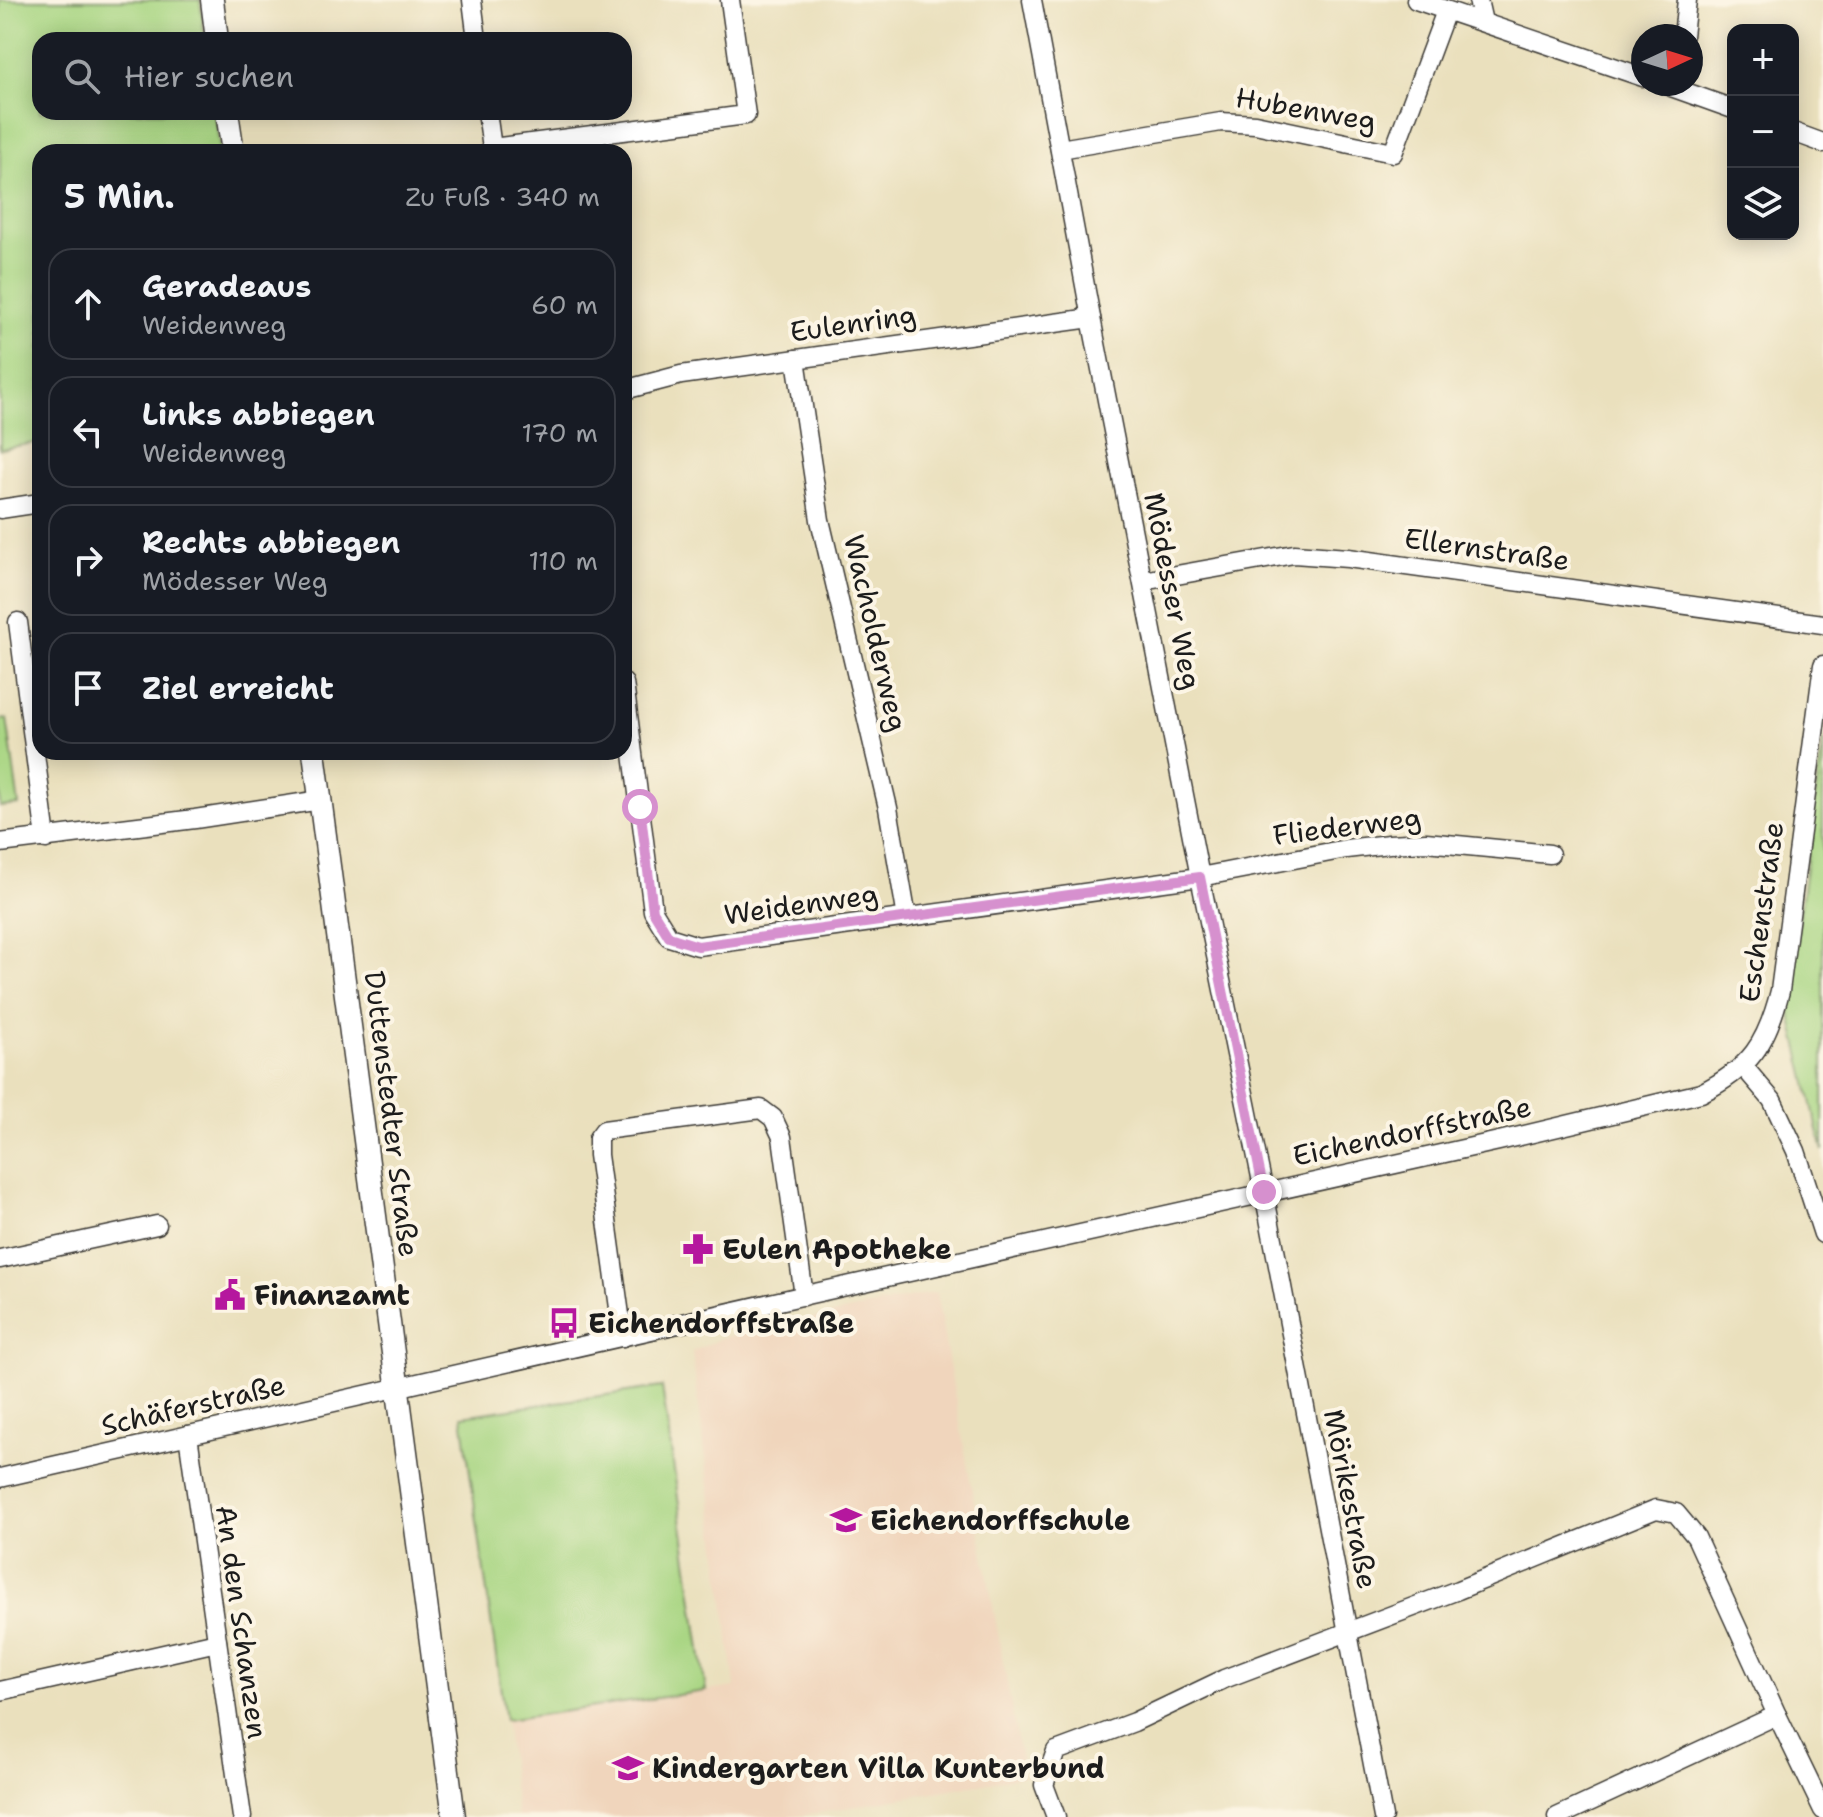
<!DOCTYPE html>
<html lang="de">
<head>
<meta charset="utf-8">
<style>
  :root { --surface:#171b24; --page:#20242c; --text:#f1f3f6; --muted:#9ea1a6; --line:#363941 }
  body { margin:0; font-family:"Shantell Sans",sans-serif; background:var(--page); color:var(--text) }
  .controls { position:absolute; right:24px; top:24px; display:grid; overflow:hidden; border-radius:16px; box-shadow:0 4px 20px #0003 }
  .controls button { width:72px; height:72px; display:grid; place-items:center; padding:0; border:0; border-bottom:2px solid var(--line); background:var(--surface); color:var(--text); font:40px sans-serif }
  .compass { position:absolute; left:1631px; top:24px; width:72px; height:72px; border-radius:50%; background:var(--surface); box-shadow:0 4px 20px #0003; rotate:86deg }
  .stop { position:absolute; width:24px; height:24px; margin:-18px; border:6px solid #d690ce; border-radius:50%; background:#fff }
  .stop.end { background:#d690ce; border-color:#fff; box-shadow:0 2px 8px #0008 }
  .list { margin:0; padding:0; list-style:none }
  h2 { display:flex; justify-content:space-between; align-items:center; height:104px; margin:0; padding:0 32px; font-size:34px }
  h2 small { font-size:26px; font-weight:400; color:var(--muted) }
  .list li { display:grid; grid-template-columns:52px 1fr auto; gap:24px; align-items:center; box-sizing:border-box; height:112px; margin:0 16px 16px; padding:0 16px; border:2px solid var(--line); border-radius:24px }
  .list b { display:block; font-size:30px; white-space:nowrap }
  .list p { margin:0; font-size:26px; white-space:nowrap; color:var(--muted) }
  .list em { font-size:26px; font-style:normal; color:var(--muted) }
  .icon { flex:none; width:44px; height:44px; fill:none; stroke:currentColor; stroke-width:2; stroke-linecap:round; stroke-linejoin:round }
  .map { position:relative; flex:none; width:1823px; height:1817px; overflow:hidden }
  .search { position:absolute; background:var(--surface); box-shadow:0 4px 20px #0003; left:32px; top:32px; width:600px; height:88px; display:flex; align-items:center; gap:20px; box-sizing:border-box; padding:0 28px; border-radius:24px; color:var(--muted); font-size:30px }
  .panel { position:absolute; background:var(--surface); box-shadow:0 4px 20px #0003; left:32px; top:144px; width:600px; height:616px; border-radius:24px }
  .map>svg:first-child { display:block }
  .built { fill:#f0d5bc }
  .green { fill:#a8d582; stroke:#62784f; stroke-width:2 }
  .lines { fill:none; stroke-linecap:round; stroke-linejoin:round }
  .minor-casing { stroke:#3b3934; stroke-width:21 }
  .tertiary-casing { stroke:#3b3934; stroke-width:25 }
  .minor { stroke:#fff; stroke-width:18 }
  .tertiary { stroke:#fff; stroke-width:22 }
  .route { stroke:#d690ce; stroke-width:10 }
  .labels { text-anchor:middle; stroke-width:8; stroke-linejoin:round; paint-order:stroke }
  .street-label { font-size:28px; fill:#1c1c1c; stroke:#fcf5e5 }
  .poi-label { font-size:28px; font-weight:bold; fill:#1c1c1c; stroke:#fcf5e5; text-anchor:start }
</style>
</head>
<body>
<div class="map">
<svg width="1823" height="1817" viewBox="0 0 1823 1817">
  <rect width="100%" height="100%" fill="#fcf5e5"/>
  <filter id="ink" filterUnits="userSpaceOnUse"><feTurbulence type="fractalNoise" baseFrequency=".0125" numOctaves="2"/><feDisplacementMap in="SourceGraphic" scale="16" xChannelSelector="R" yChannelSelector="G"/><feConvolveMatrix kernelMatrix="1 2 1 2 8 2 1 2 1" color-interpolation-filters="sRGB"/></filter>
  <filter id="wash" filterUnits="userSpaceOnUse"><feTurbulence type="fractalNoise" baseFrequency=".006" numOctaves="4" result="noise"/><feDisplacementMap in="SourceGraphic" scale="32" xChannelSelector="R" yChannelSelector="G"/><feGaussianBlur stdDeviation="1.8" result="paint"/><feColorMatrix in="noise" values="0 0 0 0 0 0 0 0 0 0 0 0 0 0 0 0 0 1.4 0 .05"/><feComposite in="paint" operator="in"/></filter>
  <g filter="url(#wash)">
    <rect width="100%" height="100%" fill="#eae0bd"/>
    <polygon class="built" points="936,1292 1024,1776 794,1817 517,1817 505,1720 735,1687 692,1352 721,1338"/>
    <g class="green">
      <polygon points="0,0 200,0 205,40 40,40 40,112 215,112 220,152 40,152 40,442 0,449"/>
      <polygon points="7,719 19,805 0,807 0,720"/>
      <polygon points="1823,739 1823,1151 1788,1003"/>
      <polygon points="662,1387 706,1691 505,1720 462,1416"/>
    </g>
  </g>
  <g filter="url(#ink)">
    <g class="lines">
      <defs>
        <g id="minor">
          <polyline points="472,0 477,40"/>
          <polyline points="1032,0 1091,318 1200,877 1264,1192 1383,1817"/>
          <polyline points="1416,0 1643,77"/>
          <polyline points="1478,0 1483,22"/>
          <polyline points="1683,36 1687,0"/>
          <polyline points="1663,84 1733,109"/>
          <polyline points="487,112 492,148 746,115 730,0"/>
          <polyline points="1793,132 1823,143"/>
          <polyline points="1060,149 1221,122 1255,124 1393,153 1446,11"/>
          <polyline points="796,359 820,520 888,808 907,918"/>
          <polyline points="624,390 681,375 1091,318"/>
          <polyline points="0,509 40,503"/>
          <polyline points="1143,581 1294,554 1348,558 1823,624"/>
          <polyline points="18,622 46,839"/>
          <polyline points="624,683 653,911 669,937 698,946 1200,877 1346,849 1389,844 1426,842 1550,854"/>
          <polyline points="0,843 195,819 321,800"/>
          <polyline points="1743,1066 1772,1100 1796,1151 1823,1234"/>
          <polyline points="0,1259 157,1225"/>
          <polyline points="623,1337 598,1155 598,1138 604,1130 761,1109 773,1118 782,1137 804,1296"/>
          <polyline points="188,1435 242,1817"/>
          <path d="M0,1478L779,1301L1499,1141L1701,1093C1751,1068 1767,1043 1780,991L1823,665"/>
          <polyline points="0,1691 217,1642"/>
          <polyline points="1056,1817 1044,1785 1056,1751 1134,1722 1224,1679 1458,1590 1656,1509 1676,1513 1696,1537 1777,1715 1823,1810"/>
          <polyline points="1557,1817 1777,1715"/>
        </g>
        <g id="tertiary">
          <polyline points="212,0 217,40"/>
          <polyline points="227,112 233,152"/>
          <polyline points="314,752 454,1817"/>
        </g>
      </defs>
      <use href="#minor" class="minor-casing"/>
      <use href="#tertiary" class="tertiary-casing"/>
      <use href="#minor" class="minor"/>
      <use href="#tertiary" class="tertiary"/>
    </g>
  </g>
  <g class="lines" filter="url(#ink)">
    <polyline class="route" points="640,807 653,911 669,937 698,946 1200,877 1264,1192"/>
  </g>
  <defs>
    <symbol id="pharmacy-bare" viewBox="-9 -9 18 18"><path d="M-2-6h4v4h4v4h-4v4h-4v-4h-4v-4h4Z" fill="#b5179e" stroke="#fcf5e5" stroke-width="2.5" paint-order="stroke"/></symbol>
    <symbol id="civic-bare" viewBox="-9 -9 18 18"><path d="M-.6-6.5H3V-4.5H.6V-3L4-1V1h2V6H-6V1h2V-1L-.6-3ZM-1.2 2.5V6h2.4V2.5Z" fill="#b5179e" stroke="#fcf5e5" stroke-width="2.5" paint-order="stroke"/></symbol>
    <symbol id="bus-bare" viewBox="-9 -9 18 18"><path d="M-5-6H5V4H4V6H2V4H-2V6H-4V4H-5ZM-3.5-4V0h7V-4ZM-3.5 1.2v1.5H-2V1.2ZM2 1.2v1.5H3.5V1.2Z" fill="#b5179e" stroke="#fcf5e5" stroke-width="2.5" paint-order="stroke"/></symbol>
    <symbol id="school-bare" viewBox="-9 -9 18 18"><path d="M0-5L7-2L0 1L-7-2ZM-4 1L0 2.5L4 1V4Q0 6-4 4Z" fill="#b5179e" stroke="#fcf5e5" stroke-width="2.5" paint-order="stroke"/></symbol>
  </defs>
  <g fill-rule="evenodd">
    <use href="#pharmacy-bare" x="676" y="1227" width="44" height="44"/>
    <use href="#civic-bare" x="208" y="1273" width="44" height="44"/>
    <use href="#bus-bare" x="542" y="1301" width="44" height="44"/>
    <use href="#school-bare" x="824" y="1498" width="44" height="44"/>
    <use href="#school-bare" x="606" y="1746" width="44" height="44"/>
  </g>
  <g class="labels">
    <g class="street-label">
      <text transform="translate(1306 109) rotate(10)" y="10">Hubenweg</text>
      <text transform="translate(853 323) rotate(-8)" y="10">Eulenring</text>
      <text transform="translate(1487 549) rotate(8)" y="10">Ellernstraße</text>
      <text transform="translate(1173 591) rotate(79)" y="10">Mödesser Weg</text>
      <text transform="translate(876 633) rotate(77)" y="10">Wacholderweg</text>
      <text transform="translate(1347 826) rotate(-7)" y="10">Fliederweg</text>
      <text transform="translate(801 904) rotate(-8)" y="10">Weidenweg</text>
      <text transform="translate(1761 912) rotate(-82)" y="10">Eschenstraße</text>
      <text transform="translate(392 1114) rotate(83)" y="10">Duttenstedter Straße</text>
      <text transform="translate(1412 1131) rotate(-12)" y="10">Eichendorffstraße</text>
      <text transform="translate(193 1405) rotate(-13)" y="10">Schäferstraße</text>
      <text transform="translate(1351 1499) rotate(79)" y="10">Mörikestraße</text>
      <text transform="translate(242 1622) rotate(82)" y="10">An den Schanzen</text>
    </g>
    <g class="poi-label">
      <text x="722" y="1259">Eulen Apotheke</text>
      <text x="254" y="1305">Finanzamt</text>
      <text x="588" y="1333">Eichendorffstraße</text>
      <text x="870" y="1530">Eichendorffschule</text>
      <text x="652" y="1778">Kindergarten Villa Kunterbund</text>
    </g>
  </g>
</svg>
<div class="controls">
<button>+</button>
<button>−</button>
<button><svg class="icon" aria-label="layers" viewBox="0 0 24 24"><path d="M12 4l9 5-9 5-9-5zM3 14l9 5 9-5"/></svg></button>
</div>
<svg class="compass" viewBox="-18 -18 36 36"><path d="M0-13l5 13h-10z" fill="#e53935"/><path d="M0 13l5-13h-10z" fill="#9ea1a6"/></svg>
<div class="stop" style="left:640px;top:807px"></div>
<div class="stop end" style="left:1264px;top:1192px"></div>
<div class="search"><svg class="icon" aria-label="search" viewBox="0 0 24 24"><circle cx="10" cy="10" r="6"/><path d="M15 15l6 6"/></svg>Hier suchen</div>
<section class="panel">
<h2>5 Min.<small>Zu Fuß · 340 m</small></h2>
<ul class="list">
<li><svg class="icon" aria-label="ahead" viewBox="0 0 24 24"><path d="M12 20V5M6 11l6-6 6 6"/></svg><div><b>Geradeaus</b><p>Weidenweg</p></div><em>60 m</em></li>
<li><svg class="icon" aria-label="left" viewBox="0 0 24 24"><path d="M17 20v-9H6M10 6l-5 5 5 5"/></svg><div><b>Links abbiegen</b><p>Weidenweg</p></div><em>170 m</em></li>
<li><svg class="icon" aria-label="right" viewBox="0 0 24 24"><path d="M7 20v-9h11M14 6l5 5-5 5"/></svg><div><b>Rechts abbiegen</b><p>Mödesser Weg</p></div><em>110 m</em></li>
<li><svg class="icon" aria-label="arrive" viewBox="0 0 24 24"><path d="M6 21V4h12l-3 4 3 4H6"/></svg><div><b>Ziel erreicht</b></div></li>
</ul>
</section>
</div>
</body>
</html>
